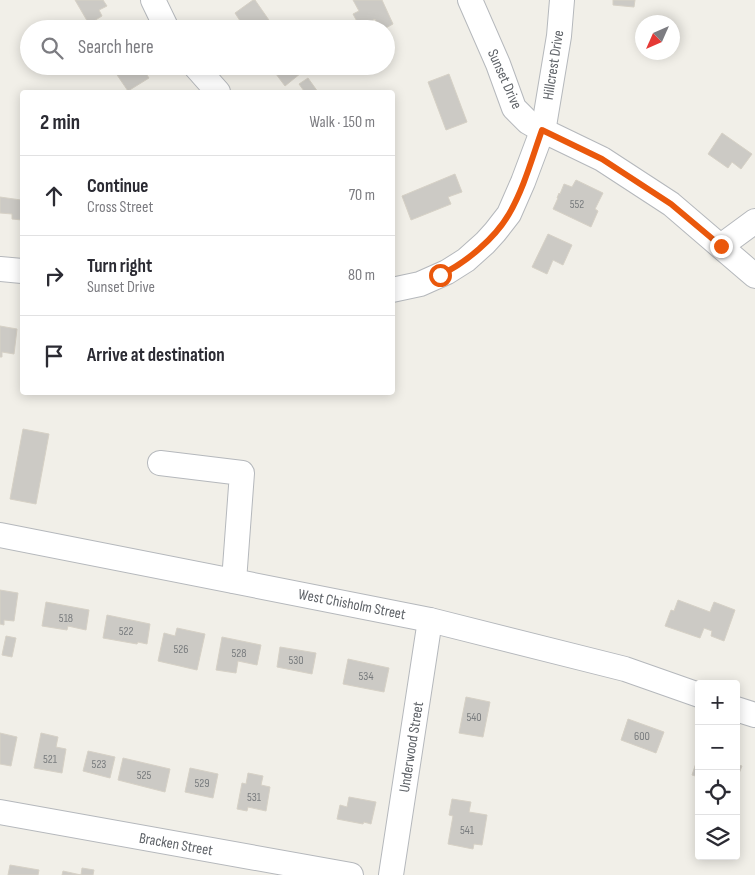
<!DOCTYPE html>
<html lang="en">
<head>
<meta charset="utf-8">
<style>
  :root { --surface:#fff; --page:#f7f7f7; --text:#2b2b33; --muted:#7c7c81; --line:#e1e1e2 }
  body { margin:0; font-family:"Sofia Sans Condensed",sans-serif; background:var(--page); color:var(--text) }
  .controls { position:absolute; right:15px; bottom:15px; display:grid; overflow:hidden; border-radius:5px; box-shadow:0 2px 12px #0003 }
  .controls button { width:45px; height:45px; display:grid; place-items:center; padding:0; border:0; border-bottom:1px solid var(--line); background:var(--surface); color:var(--text); font:25px sans-serif }
  .compass { position:absolute; left:635px; top:15px; width:45px; height:45px; border-radius:50%; background:var(--surface); box-shadow:0 2px 12px #0003; rotate:225deg }
  .stop { position:absolute; width:15px; height:15px; margin:-11px; border:4px solid #ea580c; border-radius:50%; background:#fff }
  .stop.end { background:#ea580c; border-color:#fff; box-shadow:0 1px 5px #0008 }
  .list { margin:0; padding:0; list-style:none }
  h2 { display:flex; justify-content:space-between; align-items:center; height:65px; margin:0; padding:0 20px; font-size:21px }
  h2 small { font-size:16px; font-weight:400; color:var(--muted) }
  .list li { display:grid; grid-template-columns:32px 1fr auto; gap:15px; align-items:center; box-sizing:border-box; height:80px; padding:0 20px; border-top:1px solid var(--line) }
  .list b { display:block; font-size:19px; white-space:nowrap }
  .list p { margin:0; font-size:16px; white-space:nowrap; color:var(--muted) }
  .list em { font-size:16px; font-style:normal; color:var(--muted) }
  .icon { flex:none; width:28px; height:28px; fill:none; stroke:currentColor; stroke-width:2; stroke-linecap:round; stroke-linejoin:round }
  .map { position:relative; flex:none; width:755px; height:875px; overflow:hidden }
  .search { position:absolute; background:var(--surface); box-shadow:0 2px 12px #0003; left:20px; top:20px; width:375px; height:55px; display:flex; align-items:center; gap:12px; box-sizing:border-box; padding:0 18px; border-radius:28px; color:var(--muted); font-size:19px }
  .panel { position:absolute; background:var(--surface); box-shadow:0 2px 12px #0003; left:20px; top:90px; width:375px; height:305px; border-radius:5px }
  .map>svg:first-child { display:block }
  .building { fill:#cccac5; stroke:#d6d1c6 }
  .lines { fill:none; stroke-linecap:round; stroke-linejoin:round }
  .minor-casing { stroke:#b5b8bc; stroke-width:26 }
  .minor { stroke:#fff; stroke-width:24 }
  .route { stroke:#ea580c; stroke-width:6 }
  .labels { text-anchor:middle; stroke-width:5; stroke-linejoin:round; paint-order:stroke }
  .number-label { font-size:12px; fill:#7a7d7f }
  .street-label { font-size:15px; fill:#5f6368; stroke:#fff }
</style>
</head>
<body>
<div class="map">
<svg width="755" height="875" viewBox="0 0 755 875">
  <rect width="100%" height="100%" fill="#f1efe8"/>
  <g class="building">
    <polygon points="75,0 103,0 107,6 99,10 102,16 89,24"/>
    <polygon points="253,0 255,0 271,23 263,29 248,29 246,26 244,27 235,13"/>
    <polygon points="353,0 382,0 393,24 384,29 380,29 375,19 360,27 353,14 359,11"/>
    <polygon points="613,0 635,0 634,7 613,5"/>
    <polygon points="111,66 141,66 149,78 128,91"/>
    <polygon points="274,66 304,66 306,69 285,86 273,70 275,68"/>
    <polygon points="449,74 467,122 446,130 428,82"/>
    <polygon points="308,78 318,92 301,92 304,91 299,84"/>
    <polygon points="722,133 752,154 741,169 732,162 728,168 708,154"/>
    <polygon points="455,174 462,192 448,197 451,204 411,220 402,196"/>
    <polygon points="576,180 603,193 595,209 598,211 591,227 553,209 558,198 557,198 559,193 560,194 564,184 572,187"/>
    <polygon points="22,193 22,220 12,219 12,214 0,213 0,197 21,200"/>
    <polygon points="548,234 572,245 563,265 553,260 547,274 532,267"/>
    <polygon points="0,326 17,329 14,354 2,352 2,357 0,357"/>
    <polygon points="23,429 49,434 36,504 10,499"/>
    <polygon points="0,590 18,593 14,621 4,620 4,625 0,624"/>
    <polygon points="678,600 710,612 714,602 735,610 724,641 711,636 712,631 704,628 700,638 665,626 671,610 674,611"/>
    <polygon points="46,602 89,610 86,630 68,626 67,630 42,626"/>
    <polygon points="107,615 150,624 147,644 138,642 137,644 103,638"/>
    <polygon points="177,628 205,634 197,670 158,661 164,633 175,636"/>
    <polygon points="6,636 16,638 12,657 2,655"/>
    <polygon points="222,637 261,645 257,665 238,661 236,673 216,670"/>
    <polygon points="280,647 316,653 312,674 277,667"/>
    <polygon points="348,659 389,668 384,692 343,684"/>
    <polygon points="466,697 490,702 483,737 459,733"/>
    <polygon points="628,719 664,732 656,753 621,740"/>
    <polygon points="0,733 17,737 11,766 0,764"/>
    <polygon points="41,733 58,737 56,747 66,749 62,773 34,768"/>
    <polygon points="88,751 115,757 110,778 83,771"/>
    <polygon points="123,758 170,769 165,792 118,780"/>
    <polygon points="696,763 699,764 699,777 692,775"/>
    <polygon points="736,764 742,766 736,781"/>
    <polygon points="190,768 218,774 213,798 185,792"/>
    <polygon points="248,773 263,776 261,785 270,787 266,811 248,807 247,811 237,809 242,783 246,784"/>
    <polygon points="349,797 376,802 371,824 364,822 363,824 337,819 340,805 347,807"/>
    <polygon points="452,799 471,802 469,812 487,815 482,845 474,844 473,849 448,844 453,816 449,815"/>
    <polygon points="10,865 39,870 38,875 8,875"/>
    <polygon points="82,868 94,870 93,875 62,875 63,871 81,875"/>
  </g>
  <g class="lines">
    <defs>
      <g id="minor">
        <polyline points="153,0 167,29"/>
        <polyline points="470,0 498,64 514,108 528,122 542,130 602,159 671,204 755,276"/>
        <polyline points="195,66 218,92"/>
        <polyline points="721,246 755,221"/>
        <polyline points="0,269 22,271"/>
        <polyline points="392,290 420,284 447,272 466,260 485,243 495,232 509,214 523,182 544,126 559,36 562,0"/>
        <polyline points="160,463 242,473 234,581"/>
        <polyline points="0,535 430,620 625,669 699,695"/>
        <polyline points="736,709 755,715"/>
        <polyline points="0,812 351,875"/>
        <polyline points="391,875 430,620"/>
      </g>
    </defs>
    <use href="#minor" class="minor-casing"/>
    <use href="#minor" class="minor"/>
  </g>
  <g class="lines">
    <path class="route" d="M440,275C466,263 495,238 509,214C524,188 532,158 542,130L602,159L671,204L721,246"/>
  </g>
  <g class="labels">
    <g class="number-label">
      <text x="577" y="208">552</text>
      <text x="66" y="622">518</text>
      <text x="126" y="635">522</text>
      <text x="181" y="653">526</text>
      <text x="239" y="657">528</text>
      <text x="296" y="664">530</text>
      <text x="366" y="680">534</text>
      <text x="474" y="721">540</text>
      <text x="642" y="740">600</text>
      <text x="50" y="763">521</text>
      <text x="99" y="768">523</text>
      <text x="144" y="779">525</text>
      <text x="202" y="787">529</text>
      <text x="254" y="801">531</text>
      <text x="467" y="834">541</text>
    </g>
    <g class="street-label">
      <text transform="translate(553 65) rotate(-81)" y="5">Hillcrest Drive</text>
      <text transform="translate(505 79) rotate(66)" y="5">Sunset Drive</text>
      <text transform="translate(352 604) rotate(11)" y="5">West Chisholm Street</text>
      <text transform="translate(411 747) rotate(-81)" y="5">Underwood Street</text>
      <text transform="translate(176 844) rotate(10)" y="5">Bracken Street</text>
    </g>
  </g>
</svg>
<div class="controls">
<button>+</button>
<button>−</button>
<button><svg class="icon" aria-label="locate" viewBox="0 0 24 24"><circle cx="12" cy="12" r="6"/><path d="M12 2v4M12 18v4M2 12h4M18 12h4"/></svg></button>
<button><svg class="icon" aria-label="layers" viewBox="0 0 24 24"><path d="M12 4l9 5-9 5-9-5zM3 14l9 5 9-5"/></svg></button>
</div>
<svg class="compass" viewBox="-18 -18 36 36"><path d="M0-13l5 13h-10z" fill="#e53935"/><path d="M0 13l5-13h-10z" fill="#7c7c81"/></svg>
<div class="stop" style="left:440px;top:275px"></div>
<div class="stop end" style="left:721px;top:246px"></div>
<div class="search"><svg class="icon" aria-label="search" viewBox="0 0 24 24"><circle cx="10" cy="10" r="6"/><path d="M15 15l6 6"/></svg>Search here</div>
<section class="panel">
<h2>2 min<small>Walk · 150 m</small></h2>
<ul class="list">
<li><svg class="icon" aria-label="ahead" viewBox="0 0 24 24"><path d="M12 20V5M6 11l6-6 6 6"/></svg><div><b>Continue</b><p>Cross Street</p></div><em>70 m</em></li>
<li><svg class="icon" aria-label="right" viewBox="0 0 24 24"><path d="M7 20v-9h11M14 6l5 5-5 5"/></svg><div><b>Turn right</b><p>Sunset Drive</p></div><em>80 m</em></li>
<li><svg class="icon" aria-label="arrive" viewBox="0 0 24 24"><path d="M6 21V4h12l-3 4 3 4H6"/></svg><div><b>Arrive at destination</b></div></li>
</ul>
</section>
</div>
</body>
</html>
